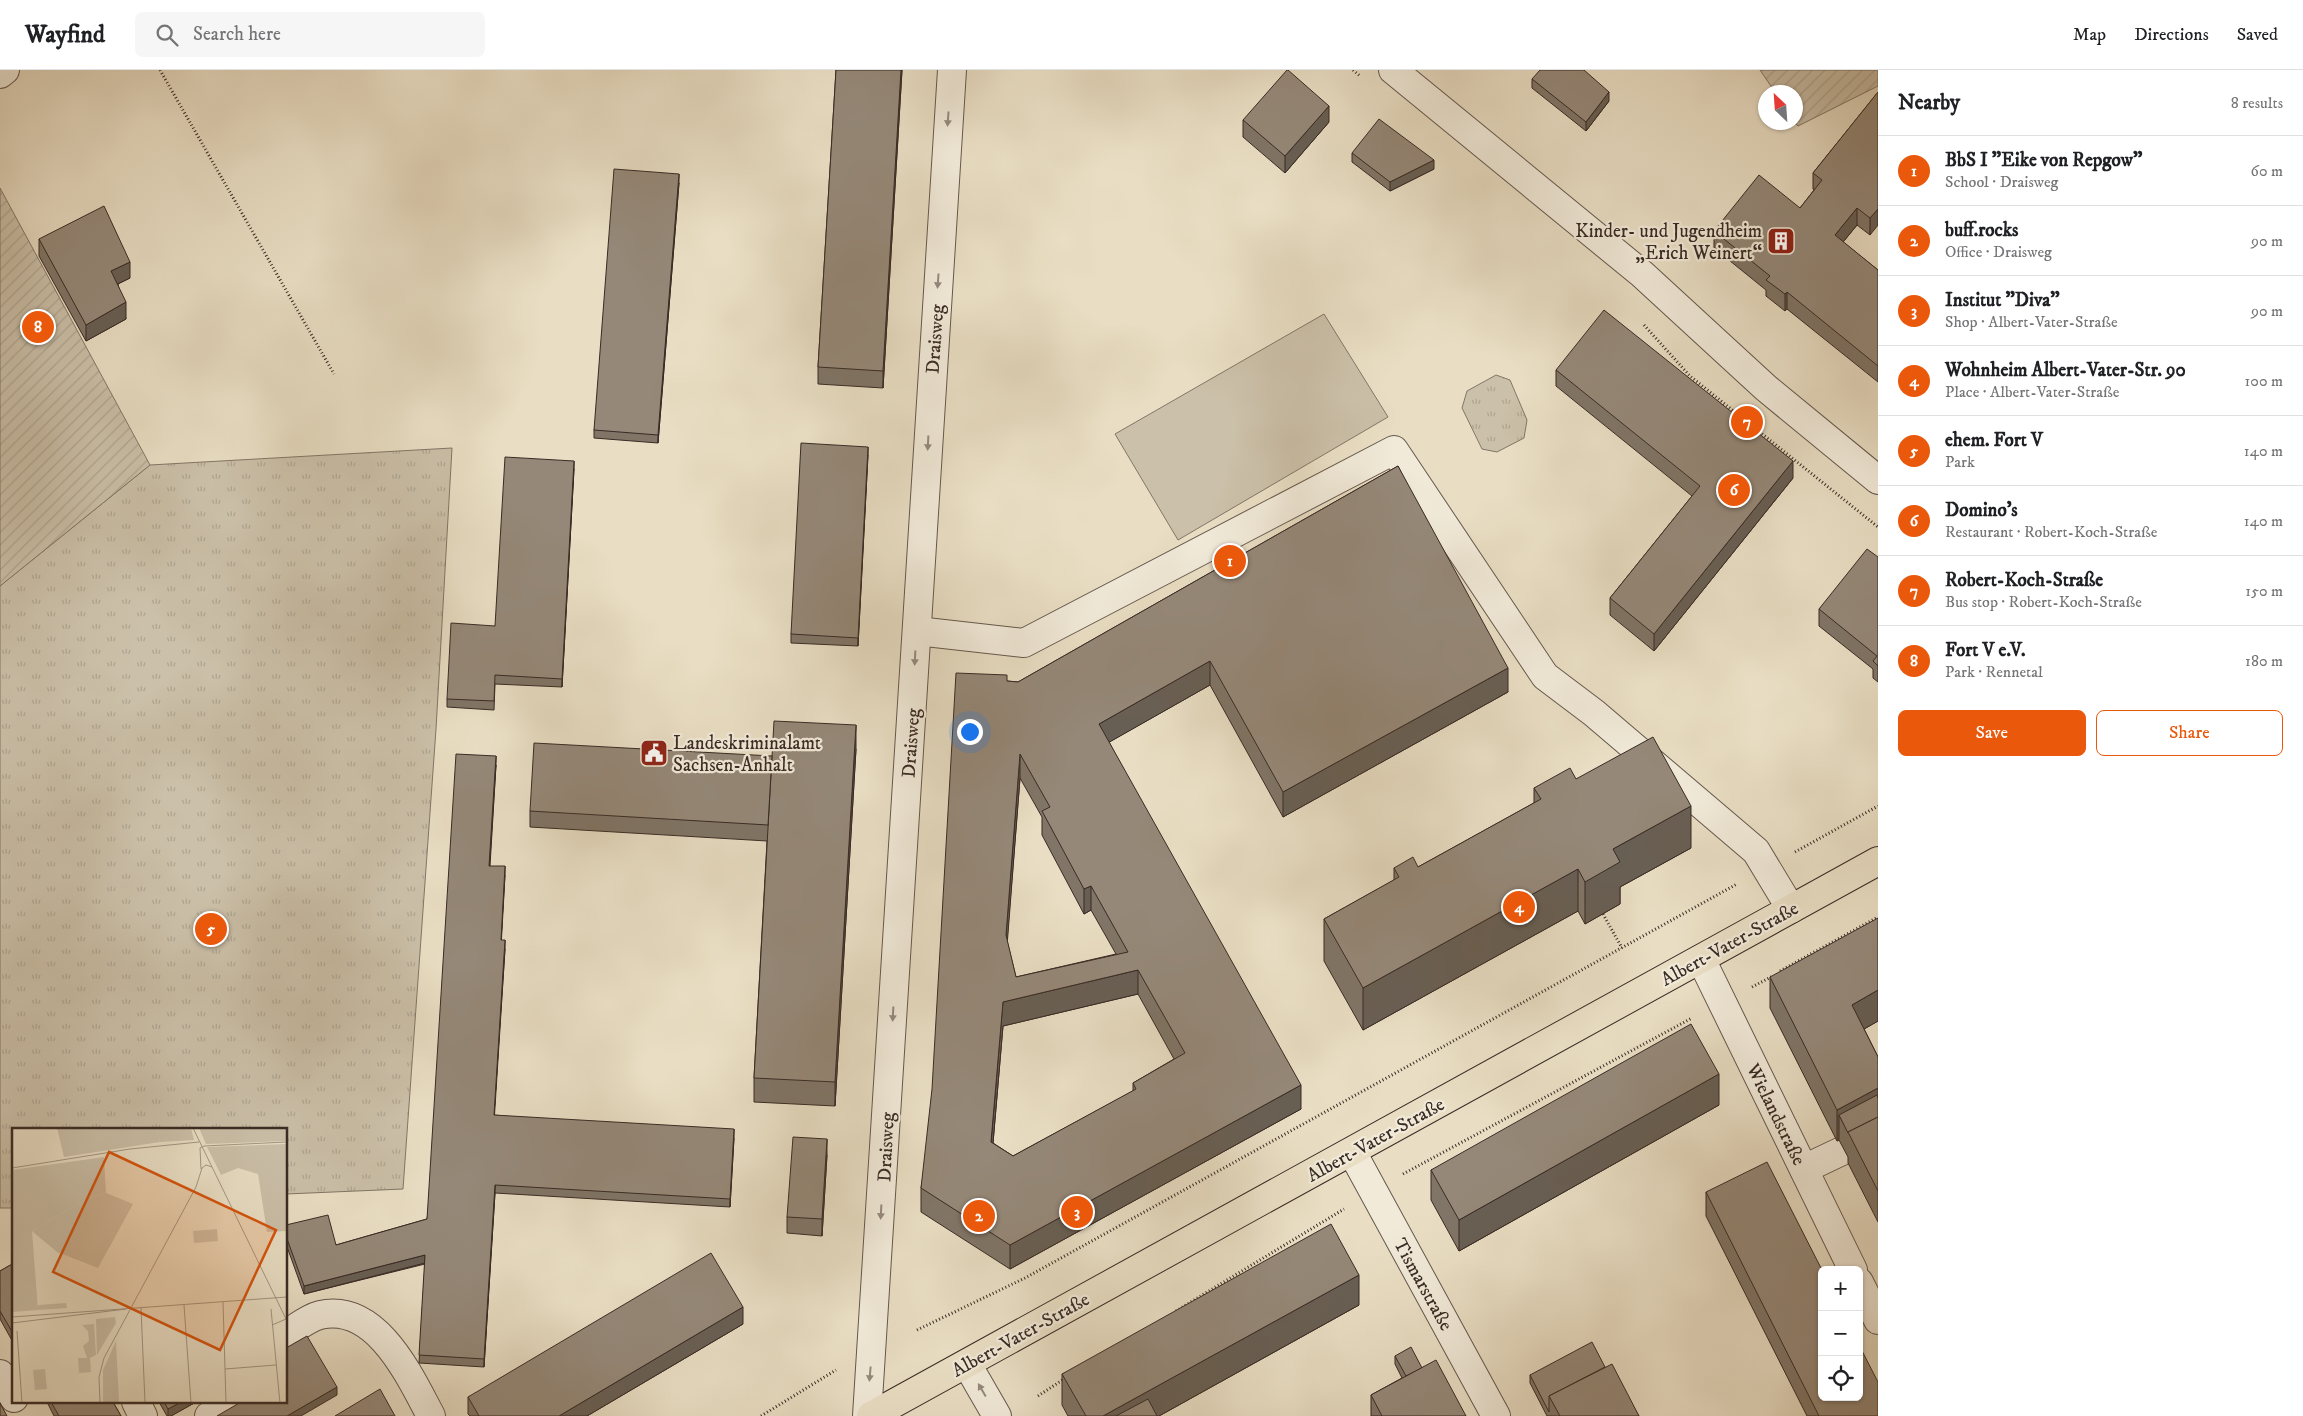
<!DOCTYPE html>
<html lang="en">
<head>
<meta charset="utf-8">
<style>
  :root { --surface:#fff; --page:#f6f6f6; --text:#202124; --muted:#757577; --line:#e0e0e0; --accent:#ea580c }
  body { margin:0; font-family:"IM FELL DW Pica",serif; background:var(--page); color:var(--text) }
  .controls { position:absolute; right:15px; bottom:15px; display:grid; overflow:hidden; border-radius:8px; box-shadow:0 1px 4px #0004 }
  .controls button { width:45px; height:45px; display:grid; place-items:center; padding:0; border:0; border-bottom:1px solid var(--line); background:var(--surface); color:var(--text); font:25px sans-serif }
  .compass { position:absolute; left:1758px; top:15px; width:45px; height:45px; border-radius:50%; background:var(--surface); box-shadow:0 1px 4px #0004; rotate:335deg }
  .you { position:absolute; left:969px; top:661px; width:18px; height:18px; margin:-12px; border:4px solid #fff; border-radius:50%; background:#1a73e8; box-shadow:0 0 0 8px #1a73e833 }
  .badge { display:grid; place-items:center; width:32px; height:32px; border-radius:50%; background:var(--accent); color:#fff; font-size:16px; font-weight:700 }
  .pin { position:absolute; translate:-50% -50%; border:2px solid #fff; box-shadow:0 1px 5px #0006 }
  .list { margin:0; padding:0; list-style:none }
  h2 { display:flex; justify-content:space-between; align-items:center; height:65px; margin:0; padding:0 20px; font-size:21px }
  h2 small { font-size:16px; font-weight:400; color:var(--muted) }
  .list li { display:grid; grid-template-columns:32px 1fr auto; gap:15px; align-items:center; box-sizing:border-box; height:70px; padding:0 20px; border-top:1px solid var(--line) }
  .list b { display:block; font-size:19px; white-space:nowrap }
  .list p { margin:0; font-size:16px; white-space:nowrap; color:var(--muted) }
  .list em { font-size:16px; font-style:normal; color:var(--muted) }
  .actions { display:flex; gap:10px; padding:15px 20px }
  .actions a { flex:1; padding:11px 0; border:1px solid var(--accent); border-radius:8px; text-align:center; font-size:18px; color:var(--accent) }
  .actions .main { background:var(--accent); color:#fff }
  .icon { flex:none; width:28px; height:28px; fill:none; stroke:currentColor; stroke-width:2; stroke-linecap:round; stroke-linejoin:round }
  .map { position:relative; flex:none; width:1878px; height:1346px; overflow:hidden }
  header { display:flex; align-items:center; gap:30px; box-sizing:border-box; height:70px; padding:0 25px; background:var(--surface); border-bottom:1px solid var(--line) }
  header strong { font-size:24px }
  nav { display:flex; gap:28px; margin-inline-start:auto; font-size:18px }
  .search { width:350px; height:45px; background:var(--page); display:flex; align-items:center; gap:12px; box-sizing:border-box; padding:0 18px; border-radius:8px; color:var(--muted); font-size:19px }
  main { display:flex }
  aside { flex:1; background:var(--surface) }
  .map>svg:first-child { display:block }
  .grass { fill:url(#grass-tufts); stroke:#827667 }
  .garden { fill:url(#garden-furrows); stroke:#827667 }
  .pitch { fill:#cbc0a9; stroke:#827667 }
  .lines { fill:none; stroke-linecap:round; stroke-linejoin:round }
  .minor-casing { stroke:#65584d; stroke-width:30 }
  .major-casing { stroke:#392b25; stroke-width:30 }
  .path { stroke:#392b25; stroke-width:3; stroke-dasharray:1 2.5; stroke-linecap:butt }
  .minor { stroke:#f1ead9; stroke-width:28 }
  .major { stroke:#e9dec4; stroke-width:28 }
  .wall { fill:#807567; stroke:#392b25; fill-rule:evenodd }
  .shaded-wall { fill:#685f54; stroke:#392b25 }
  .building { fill:#958878; stroke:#392b25; fill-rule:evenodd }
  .oneway { fill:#958a7f }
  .labels { text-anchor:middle; stroke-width:4.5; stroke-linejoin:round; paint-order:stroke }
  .poi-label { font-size:19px; fill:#392b25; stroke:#f1ead9; text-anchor:end }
  .street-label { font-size:19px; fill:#392b25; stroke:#f1ead9 }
  .inset-road { fill:none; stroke:#a39684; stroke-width:1 }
  .view { fill:#d6540e; fill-opacity:0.15; stroke:#d6540e; stroke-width:2.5 }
  .inset-edge { fill:none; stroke:#392b25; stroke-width:2.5 }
</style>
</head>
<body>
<header>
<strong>Wayfind</strong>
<div class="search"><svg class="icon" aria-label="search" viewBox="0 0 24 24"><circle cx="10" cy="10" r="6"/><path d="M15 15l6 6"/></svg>Search here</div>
<nav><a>Map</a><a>Directions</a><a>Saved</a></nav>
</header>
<main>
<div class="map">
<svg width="1878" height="1346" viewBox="0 0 1878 1346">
  <defs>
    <pattern id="grass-tufts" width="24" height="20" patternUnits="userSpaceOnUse" patternTransform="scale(1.25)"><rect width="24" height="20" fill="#cbc0a9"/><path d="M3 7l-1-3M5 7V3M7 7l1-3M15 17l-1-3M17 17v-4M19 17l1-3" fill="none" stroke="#afa591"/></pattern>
    <pattern id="garden-furrows" width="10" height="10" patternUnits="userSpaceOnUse" patternTransform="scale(1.25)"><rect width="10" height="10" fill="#cbc0a9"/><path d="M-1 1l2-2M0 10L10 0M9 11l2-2" fill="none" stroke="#afa591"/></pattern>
  </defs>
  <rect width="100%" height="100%" fill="#e9dec4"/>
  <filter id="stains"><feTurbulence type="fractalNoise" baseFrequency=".004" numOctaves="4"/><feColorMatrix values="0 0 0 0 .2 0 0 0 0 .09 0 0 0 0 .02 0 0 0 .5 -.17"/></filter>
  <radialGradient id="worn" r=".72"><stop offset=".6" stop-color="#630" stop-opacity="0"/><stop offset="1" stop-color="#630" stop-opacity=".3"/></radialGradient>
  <g class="grass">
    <polygon points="1496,305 1510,310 1527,350 1524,368 1497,382 1482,379 1462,338 1467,321"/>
    <polygon points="452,378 436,659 403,1119 286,1124 286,1060 14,1060 14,1138 0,1138 0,516 150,395"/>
  </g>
  <g class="garden">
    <polygon points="1760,0 1878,0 1878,16 1798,56 1795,53 1796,22 1775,22"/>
    <polygon points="0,118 150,395 0,516"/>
  </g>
  <polygon class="pitch" points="1324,244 1388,347 1178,470 1115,364"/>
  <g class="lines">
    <defs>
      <g id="minor">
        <polyline points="1393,0 1642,204 1766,318 1878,410"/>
        <polyline points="0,4 5,0"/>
        <polyline points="917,561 1024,573 1394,380 1545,606 1594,643 1756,781 1791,839"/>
        <polyline points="1701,889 1853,1200"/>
        <polyline points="1352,1082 1496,1346"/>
        <polyline points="1804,1099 1844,1080"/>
        <polyline points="1859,1212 1878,1250"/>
        <path d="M286,1264C296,1258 308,1248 320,1245C377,1232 410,1307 431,1346"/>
        <polyline points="967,1294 997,1346"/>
        <polyline points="0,1304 14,1328"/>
        <polyline points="136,1332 143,1346"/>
        <polyline points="209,1346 228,1332"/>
        <polyline points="867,1346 952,0"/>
      </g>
      <polyline id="major" points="871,1346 1878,791"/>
    </defs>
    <use href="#minor" class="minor-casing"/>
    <use href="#major" class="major-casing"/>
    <g class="path">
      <polyline points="160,0 334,304"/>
      <polyline points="1353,0 1360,6"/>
      <polyline points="1644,255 1690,306 1878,457"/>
      <polyline points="1795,782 1878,736"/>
      <polyline points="1603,844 1622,878"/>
      <polyline points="1780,901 1878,847"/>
      <polyline points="1752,917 1773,906"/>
      <polyline points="1403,1104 1692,948"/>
      <polyline points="1176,1241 1344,1139"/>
      <polyline points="917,1260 1025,1208 1737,814"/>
      <polyline points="1038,1326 1064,1309"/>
      <polyline points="761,1346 836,1300"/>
    </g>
    <use href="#minor" class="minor"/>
    <use href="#major" class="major"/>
  </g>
  <g class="wall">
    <polygon points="836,0 902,0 883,318 818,314 818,297"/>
    <polygon points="1532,9 1609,31 1586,61 1532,18"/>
    <polygon points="1878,22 1870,165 1857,155 1843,172 1878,200 1878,312 1787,239 1785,241 1766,226 1766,220 1714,178 1714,161 1800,138 1814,120 1813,119 1813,103"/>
    <polygon points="1243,50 1329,52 1285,103 1243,67"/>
    <polygon points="1352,83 1434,99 1390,121 1352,92"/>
    <polygon points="679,113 658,373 594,368 594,360"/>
    <polygon points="39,169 130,208 118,214 126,249 86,271 39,186"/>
    <polygon points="1556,300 1793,408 1654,581 1610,545 1610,528 1692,426 1556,316"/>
    <polygon points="868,385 858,576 791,573 791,564"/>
    <path d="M1398,396L1508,622L1283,747L1210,615L1109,672L1301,1039L1010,1199L921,1142V1118L1007,611L1018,612ZM1020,708L1042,747V765L1084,844L1091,840L1116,884L1016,907L1007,871ZM1138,924L1174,989L1133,1013V1021L1013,1086L993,1073L1003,956Z"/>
    <polygon points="574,399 562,617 495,614 494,640 447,637 447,629 495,556"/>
    <polygon points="1878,487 1878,612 1873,608 1873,599 1819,556 1819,539"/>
    <polygon points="856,679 835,1036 754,1032 754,1008 767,771 530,757 530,741 772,686"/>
    <polygon points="496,695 490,796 505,805 501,870 505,879 494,1045 734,1068 730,1137 495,1123 484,1297 419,1293 425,1194 304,1224 286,1174 286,1155 336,1175 427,1149"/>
    <polygon points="1576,709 1691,778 1620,817 1620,834 1585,854 1578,841 1363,960 1324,891 1324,849 1394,810 1394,798 1418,797 1534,733 1534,718"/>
    <polygon points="1770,907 1878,951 1864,959 1878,987 1878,1152 1848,1093 1848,1087 1839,1070 1837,1071 1770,938"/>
    <polygon points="1719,1035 1459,1181 1431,1130 1431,1100"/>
    <polygon points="827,1085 822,1166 787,1163 787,1147"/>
    <polygon points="1706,1122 1878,1346 1807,1346 1706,1146"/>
    <polygon points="14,1193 14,1274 0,1249 0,1201"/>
    <polygon points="1359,1235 1159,1346 1068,1346 1062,1335 1062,1304"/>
    <polygon points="743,1254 587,1346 470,1346 468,1344 468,1327"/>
    <polygon points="1395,1286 1422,1298 1466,1346 1371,1346 1371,1325 1402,1308 1395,1294"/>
    <polygon points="1605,1297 1639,1346 1547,1346 1530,1313 1530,1305"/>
    <polygon points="47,1332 113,1332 121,1346 54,1346"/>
    <polygon points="159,1332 196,1332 171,1346 167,1346"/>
  </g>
  <g class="shaded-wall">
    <polygon points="901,0 902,0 883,318 883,301"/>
    <polygon points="1609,22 1609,31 1586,61 1586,52"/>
    <polygon points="1329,36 1329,52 1285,103 1285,86"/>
    <polygon points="1434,90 1434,99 1390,121 1390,112"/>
    <polygon points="679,104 679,113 658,373 658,365"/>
    <polygon points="1857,138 1857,155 1835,182 1835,165"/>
    <polygon points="1878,139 1878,155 1870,165 1870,148"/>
    <polygon points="130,192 130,208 111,217 111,201"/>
    <polygon points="1787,222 1787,239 1785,241 1785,224"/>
    <polygon points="126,232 126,249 86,271 86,255"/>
    <polygon points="868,377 868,385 858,576 858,568"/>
    <polygon points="574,391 574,399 562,617 562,609"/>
    <polygon points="1793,391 1793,408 1654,581 1654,564"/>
    <polygon points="1210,591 1210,615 1099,678 1099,654"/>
    <polygon points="1508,598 1508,622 1283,747 1283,722"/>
    <polygon points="856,655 856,679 835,1036 835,1012"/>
    <polygon points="1020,684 1020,708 1006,889 1006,865"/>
    <polygon points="496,686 496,695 489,804 489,796"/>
    <polygon points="1691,736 1691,778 1620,817 1620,834 1585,854 1585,812 1613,779"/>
    <polygon points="505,796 505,805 501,878 501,870"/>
    <polygon points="1578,799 1578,841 1363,960 1363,918"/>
    <polygon points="1091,816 1091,840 1084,844 1084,819"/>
    <polygon points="505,870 505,879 494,1053 494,1045"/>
    <polygon points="1138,900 1138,924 1003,956 991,1096 991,1072 1003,932"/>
    <polygon points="1878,920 1878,951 1852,966 1852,935"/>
    <polygon points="1719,1004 1719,1035 1459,1181 1459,1150"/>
    <polygon points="1301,1015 1301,1039 1010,1199 1010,1175"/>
    <polygon points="1878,1018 1878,1049 1848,1062 1839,1045 1839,1070 1837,1071 1837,1040"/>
    <polygon points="734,1059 734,1068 730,1137 730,1129"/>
    <polygon points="827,1069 827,1085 822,1166 822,1149"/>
    <polygon points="495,1115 495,1123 484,1297 484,1289"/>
    <polygon points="425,1185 425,1193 304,1224 304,1216"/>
    <polygon points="1359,1205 1359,1235 1159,1346 1103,1346"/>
    <polygon points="743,1237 743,1254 587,1346 559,1346"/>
    <polygon points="337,1317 337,1325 301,1346 287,1346"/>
    <polygon points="181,1332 196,1332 171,1346 168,1346 168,1339"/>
  </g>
  <g class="building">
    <polygon points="836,0 901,0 883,301 818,297"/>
    <polygon points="1287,0 1288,0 1329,36 1285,86 1243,50"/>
    <polygon points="1540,0 1584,0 1609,22 1586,52 1532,9"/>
    <polygon points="1878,22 1878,139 1870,148 1857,138 1835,165 1878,200 1878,296 1787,222 1785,224 1766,210 1770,206 1714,161 1759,105 1800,138 1822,110 1813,103"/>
    <polygon points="1379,49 1434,90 1390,112 1352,83"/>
    <polygon points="614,99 679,104 658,365 594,360"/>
    <polygon points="104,136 130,192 111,201 126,232 86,255 39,169"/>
    <polygon points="1604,240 1793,391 1654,564 1610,528 1700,416 1556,300"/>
    <polygon points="801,373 868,377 858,568 791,564"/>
    <polygon points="505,387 574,391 562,609 495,605 494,631 447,629 451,553 495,556"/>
    <path d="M1398,396L1508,598L1283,722L1210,591L1099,654L1301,1015L1010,1175L921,1118L932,1019L956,603L1007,605V611L1018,612ZM1020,684L1050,737L1042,741L1084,819L1091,816L1128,882L1016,907L1006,865ZM1138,900L1185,983L1133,1013L1136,1019L1013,1086L991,1072L1003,932Z"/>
    <polygon points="1867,479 1878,487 1878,596 1873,591 1877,586 1819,539"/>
    <polygon points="774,651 856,655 835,1012 754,1008"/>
    <polygon points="1653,667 1691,736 1613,779 1620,792 1585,812 1578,799 1363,918 1324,849 1399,807 1394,798 1413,787 1418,797 1541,729 1534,718 1570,698 1576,709"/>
    <polygon points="534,673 772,686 768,755 530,741"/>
    <polygon points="456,684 496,686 489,796 505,796 501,870 505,870 494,1045 734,1059 730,1129 495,1115 484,1289 419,1285 425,1185 304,1216 286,1166 286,1155 328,1145 336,1175 427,1149"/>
    <polygon points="1878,848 1878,920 1852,935 1878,987 1878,1018 1837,1040 1770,907"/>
    <polygon points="1691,954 1719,1004 1459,1150 1431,1100"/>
    <polygon points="1877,1025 1878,1028 1878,1047 1848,1062 1848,1063 1839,1045"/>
    <polygon points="1878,1047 1878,1121 1848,1062"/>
    <polygon points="793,1067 827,1069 822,1149 787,1147"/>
    <polygon points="1767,1092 1822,1200 1822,1327 1859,1327 1859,1275 1878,1312 1878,1346 1819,1346 1706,1122"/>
    <polygon points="1331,1154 1359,1205 1103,1346 1086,1346 1062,1304"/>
    <polygon points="711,1183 743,1237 559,1346 479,1346 468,1327"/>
    <polygon points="14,1193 14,1265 0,1241 0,1201"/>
    <polygon points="307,1266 337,1317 287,1346 217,1346 241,1332 286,1332 286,1278"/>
    <polygon points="1592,1272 1605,1297 1549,1326 1549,1342 1530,1305"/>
    <polygon points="1411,1277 1422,1298 1406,1306 1395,1286"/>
    <polygon points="1436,1290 1466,1346 1382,1346 1371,1325"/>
    <polygon points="1612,1294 1639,1346 1560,1346 1549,1326"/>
    <polygon points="380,1319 395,1346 335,1346"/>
    <polygon points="1148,1329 1157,1346 1116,1346"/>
    <polygon points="51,1332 113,1332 121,1346 59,1346"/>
    <polygon points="164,1332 181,1332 168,1339"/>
    <polygon points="0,1333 7,1346 0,1346"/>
  </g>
  <defs><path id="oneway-solid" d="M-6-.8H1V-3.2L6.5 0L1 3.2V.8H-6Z" transform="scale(1.25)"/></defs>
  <g class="oneway">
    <use href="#oneway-solid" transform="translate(948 49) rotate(94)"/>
    <use href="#oneway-solid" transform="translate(938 211) rotate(94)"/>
    <use href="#oneway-solid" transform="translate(928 373) rotate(93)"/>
    <use href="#oneway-solid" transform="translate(915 588) rotate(93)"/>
    <use href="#oneway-solid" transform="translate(893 944) rotate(93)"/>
    <use href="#oneway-solid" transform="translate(881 1142) rotate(93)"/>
    <use href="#oneway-solid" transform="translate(870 1304) rotate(95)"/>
    <use href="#oneway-solid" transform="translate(982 1320) rotate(-120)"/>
  </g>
  <defs>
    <symbol id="building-square" viewBox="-11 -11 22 22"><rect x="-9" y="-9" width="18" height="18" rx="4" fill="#8f2418" stroke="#f1ead9"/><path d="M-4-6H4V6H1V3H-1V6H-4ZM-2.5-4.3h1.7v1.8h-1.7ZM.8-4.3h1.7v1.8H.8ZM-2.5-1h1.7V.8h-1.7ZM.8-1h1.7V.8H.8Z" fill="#fff"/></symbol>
    <symbol id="civic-square" viewBox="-11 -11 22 22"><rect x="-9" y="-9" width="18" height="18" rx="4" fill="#8f2418" stroke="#f1ead9"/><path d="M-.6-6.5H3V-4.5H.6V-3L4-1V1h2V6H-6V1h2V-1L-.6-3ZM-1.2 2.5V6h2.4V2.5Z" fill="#fff"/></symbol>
  </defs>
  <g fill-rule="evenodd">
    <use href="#building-square" x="1765" y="155" width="32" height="32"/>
    <use href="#civic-square" x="638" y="667" width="32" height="32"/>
  </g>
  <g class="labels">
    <g class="poi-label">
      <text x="1762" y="167">Kinder- und Jugendheim<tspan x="1762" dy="22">„Erich Weinert“</tspan></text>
      <text x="673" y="679" text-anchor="start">Landeskriminalamt<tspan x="673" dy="22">Sachsen-Anhalt</tspan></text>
    </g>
    <g class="street-label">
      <text transform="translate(934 269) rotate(-86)" y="7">Draisweg</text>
      <text transform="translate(910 673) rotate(-86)" y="7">Draisweg</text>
      <text transform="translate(1729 873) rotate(-29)" y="7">Albert-Vater-Straße</text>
      <text transform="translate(1777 1044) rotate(64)" y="7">Wielandstraße</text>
      <text transform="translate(1375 1069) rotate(-29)" y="7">Albert-Vater-Straße</text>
      <text transform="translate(885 1077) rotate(-87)" y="7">Draisweg</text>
      <text transform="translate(1424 1214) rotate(61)" y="7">Tismarstraße</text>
      <text transform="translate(1020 1264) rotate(-29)" y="7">Albert-Vater-Straße</text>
    </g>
  </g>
  <g transform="translate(12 1058)">
    <rect width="275" height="275" fill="#e9dec4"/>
    <path d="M145,0H179L182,12L148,14ZM94,65L121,76L86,140L45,124L20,103L76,70ZM54,175L55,180L26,182V177ZM103,189L104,195L85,227L84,191ZM82,196L84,227L78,230L79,244L67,245L66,230H75L71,218L77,213L76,203L70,197Z" fill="#cbc0a9"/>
    <path d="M45,0H145L148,14L52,29ZM187,0H275V13L194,16ZM275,16V103L255,104L246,46L226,40L209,47L195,19ZM92,29L94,65L76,70L20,103L26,182L0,184V42ZM104,213L107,275H91V242Z" fill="#cbc0a9"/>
    <path d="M205,101L206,113L182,115L181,103ZM33,241L35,261L23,262L21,242Z" fill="#cbc0a9"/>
    <path class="inset-road" d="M181,0L275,193M0,40L118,21L187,14M189,41L188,20L192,18L275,14M211,174L214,275M172,177L179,275M129,180L133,275M259,181L268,275M0,189L275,169M0,195L114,181M260,197L274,191M5,203L10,275M213,241L264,237M88,275L87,249L92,230L184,59L190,40L194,37L200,39"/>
    <path class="view" d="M97,24L264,102L208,222L41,144Z"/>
    <rect width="275" height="275" class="inset-edge"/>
  </g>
  <rect width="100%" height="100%" filter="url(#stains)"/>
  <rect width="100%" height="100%" fill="url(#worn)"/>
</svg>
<div class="controls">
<button>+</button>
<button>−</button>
<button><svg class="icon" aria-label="locate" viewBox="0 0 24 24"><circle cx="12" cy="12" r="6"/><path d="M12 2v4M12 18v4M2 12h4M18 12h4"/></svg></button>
</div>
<svg class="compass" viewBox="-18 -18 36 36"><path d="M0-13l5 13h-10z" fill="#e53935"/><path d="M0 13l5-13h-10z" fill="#757577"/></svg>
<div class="you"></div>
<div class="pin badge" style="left:1230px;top:491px">1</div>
<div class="pin badge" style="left:979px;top:1146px">2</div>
<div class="pin badge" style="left:1077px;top:1142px">3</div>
<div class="pin badge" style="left:1519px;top:837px">4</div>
<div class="pin badge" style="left:211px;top:859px">5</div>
<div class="pin badge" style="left:1734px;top:420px">6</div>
<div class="pin badge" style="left:1747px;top:352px">7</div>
<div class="pin badge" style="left:38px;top:257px">8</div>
</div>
<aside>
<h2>Nearby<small>8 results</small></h2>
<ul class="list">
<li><span class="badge">1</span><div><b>BbS I &quot;Eike von Repgow&quot;</b><p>School · Draisweg</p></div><em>60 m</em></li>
<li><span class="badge">2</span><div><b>buff.rocks</b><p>Office · Draisweg</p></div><em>90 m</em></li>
<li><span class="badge">3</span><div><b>Institut &quot;Diva&quot;</b><p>Shop · Albert-Vater-Straße</p></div><em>90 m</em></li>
<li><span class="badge">4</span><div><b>Wohnheim Albert-Vater-Str. 90</b><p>Place · Albert-Vater-Straße</p></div><em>100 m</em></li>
<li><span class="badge">5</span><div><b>ehem. Fort V</b><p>Park</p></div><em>140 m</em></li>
<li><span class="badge">6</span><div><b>Domino's</b><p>Restaurant · Robert-Koch-Straße</p></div><em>140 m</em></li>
<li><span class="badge">7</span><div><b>Robert-Koch-Straße</b><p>Bus stop · Robert-Koch-Straße</p></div><em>150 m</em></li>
<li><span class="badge">8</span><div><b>Fort V e.V.</b><p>Park · Rennetal</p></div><em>180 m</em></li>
</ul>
<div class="actions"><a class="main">Save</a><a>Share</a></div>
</aside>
</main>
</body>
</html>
